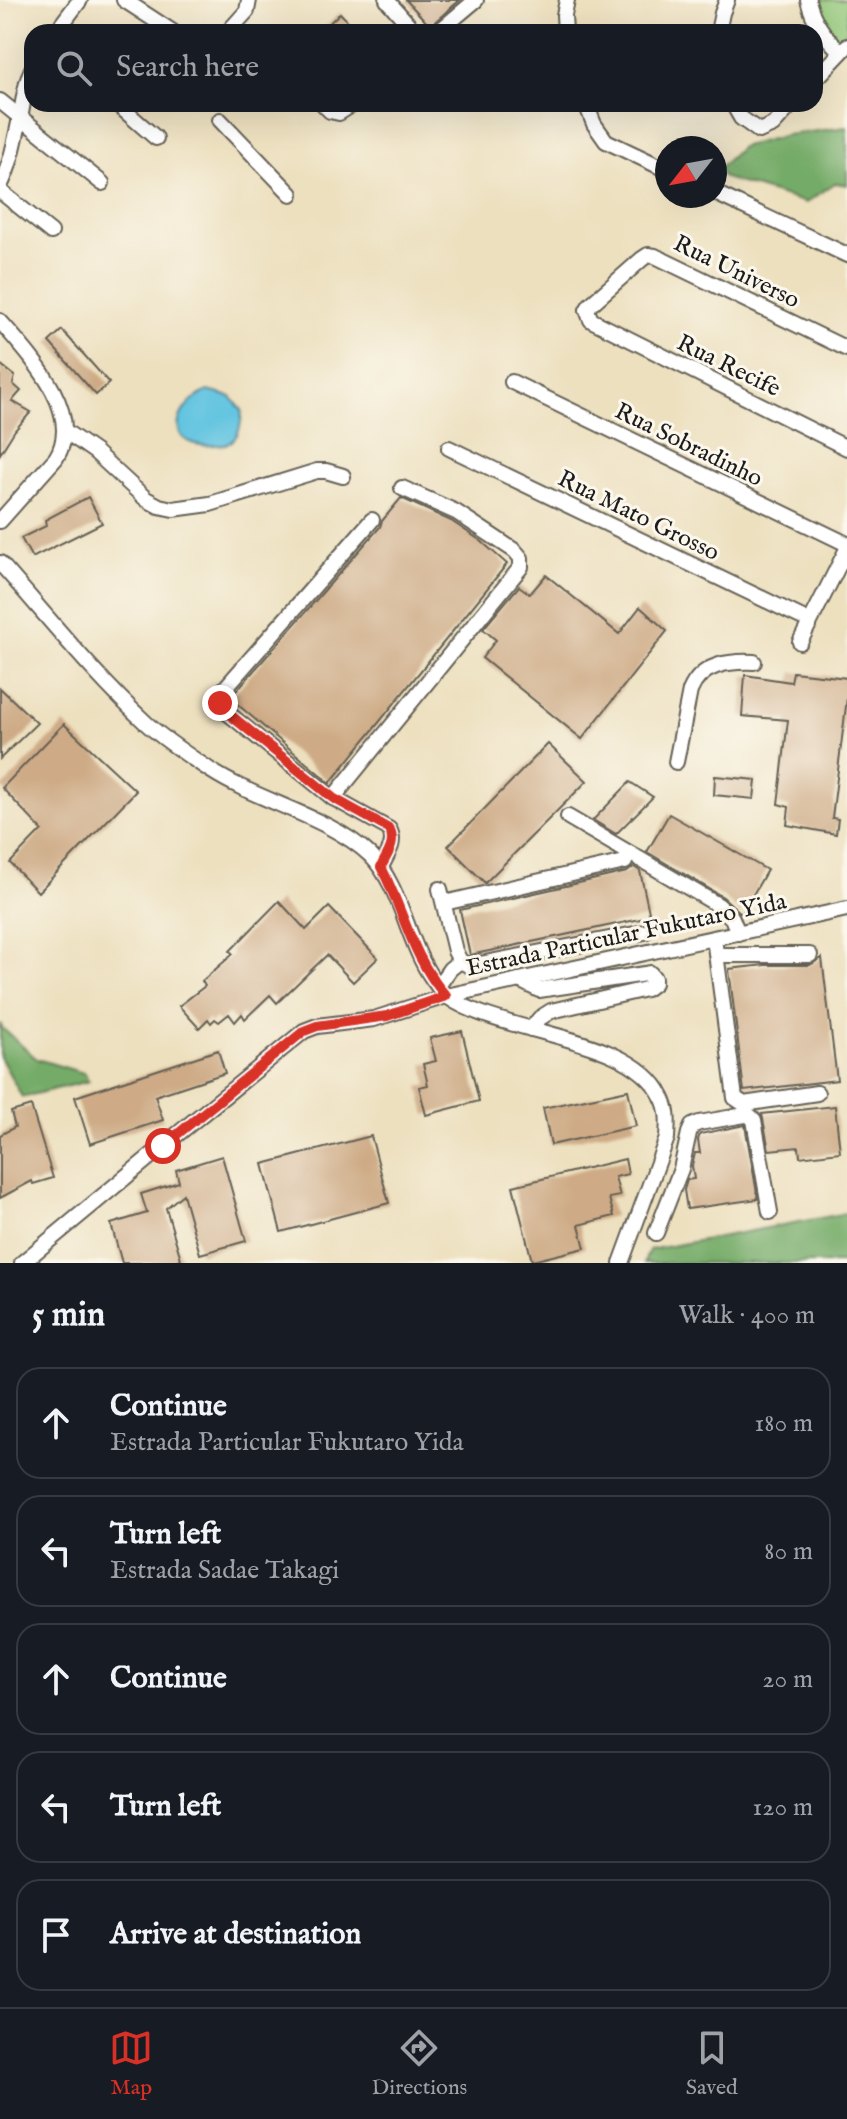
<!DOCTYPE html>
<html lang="en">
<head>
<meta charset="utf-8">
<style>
  :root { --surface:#171b24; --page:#242831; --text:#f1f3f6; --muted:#9ea1a6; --line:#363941; --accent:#d93025 }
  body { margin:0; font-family:"IM FELL English",serif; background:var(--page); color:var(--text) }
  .compass { position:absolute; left:655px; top:136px; width:72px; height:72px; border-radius:50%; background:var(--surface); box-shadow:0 8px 32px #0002; rotate:239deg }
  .stop { position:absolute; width:24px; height:24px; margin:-18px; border:6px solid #d93025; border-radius:50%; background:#fff }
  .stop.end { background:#d93025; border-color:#fff; box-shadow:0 2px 8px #0008 }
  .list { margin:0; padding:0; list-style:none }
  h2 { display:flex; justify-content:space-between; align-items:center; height:104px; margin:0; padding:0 32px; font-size:34px }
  h2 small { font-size:26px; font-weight:400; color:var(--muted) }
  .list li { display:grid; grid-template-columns:52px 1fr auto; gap:24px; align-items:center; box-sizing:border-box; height:112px; margin:0 16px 16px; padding:0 16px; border:2px solid var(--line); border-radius:24px }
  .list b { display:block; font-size:30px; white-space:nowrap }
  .list p { margin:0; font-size:26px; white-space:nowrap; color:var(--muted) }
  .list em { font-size:26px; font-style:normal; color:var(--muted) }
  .icon { flex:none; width:44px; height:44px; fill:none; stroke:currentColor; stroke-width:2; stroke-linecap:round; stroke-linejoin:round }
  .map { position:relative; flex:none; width:847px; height:1263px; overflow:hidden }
  .search { position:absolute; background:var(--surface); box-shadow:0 8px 32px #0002; left:24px; right:24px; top:24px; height:88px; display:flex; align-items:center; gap:20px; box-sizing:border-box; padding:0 28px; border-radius:24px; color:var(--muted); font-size:30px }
  .sheet { height:744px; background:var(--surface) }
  nav { display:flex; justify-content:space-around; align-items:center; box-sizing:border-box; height:112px; border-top:2px solid var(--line); background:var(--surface); font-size:22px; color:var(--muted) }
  nav a { display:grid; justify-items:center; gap:4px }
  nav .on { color:var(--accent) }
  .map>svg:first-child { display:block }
  .green { fill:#91c678; stroke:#56714a; stroke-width:2 }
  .forest { fill:#74ab68; stroke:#486442; stroke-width:2 }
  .water { fill:#62c4e0; stroke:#3f707e; stroke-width:2 }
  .building { fill:#ceab86 }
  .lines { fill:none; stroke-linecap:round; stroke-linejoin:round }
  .minor-casing { stroke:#656155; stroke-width:18 }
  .minor { stroke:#fff; stroke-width:14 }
  .route { stroke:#d93025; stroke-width:10 }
  .labels { text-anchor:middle; stroke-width:6; stroke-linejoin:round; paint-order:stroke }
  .street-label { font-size:24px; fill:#1c1c1c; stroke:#fbf7ec }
</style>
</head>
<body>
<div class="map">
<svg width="847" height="1263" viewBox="0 0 847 1263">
  <rect width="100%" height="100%" fill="#fbf7ec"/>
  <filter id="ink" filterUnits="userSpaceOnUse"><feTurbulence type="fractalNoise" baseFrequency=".0125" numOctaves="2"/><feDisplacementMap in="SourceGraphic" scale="16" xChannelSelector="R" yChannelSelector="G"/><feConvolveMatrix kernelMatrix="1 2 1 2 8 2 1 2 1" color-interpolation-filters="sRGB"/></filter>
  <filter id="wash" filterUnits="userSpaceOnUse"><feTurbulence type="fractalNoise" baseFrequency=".006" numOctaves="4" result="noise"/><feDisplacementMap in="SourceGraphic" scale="32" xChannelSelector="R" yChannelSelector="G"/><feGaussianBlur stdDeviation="1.8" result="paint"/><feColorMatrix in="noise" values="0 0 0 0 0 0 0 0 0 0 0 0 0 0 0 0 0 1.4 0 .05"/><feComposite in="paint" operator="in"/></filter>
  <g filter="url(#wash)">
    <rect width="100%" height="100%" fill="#ede0bf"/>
    <polygon class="green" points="809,0 847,0 847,31 835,46"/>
    <g class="forest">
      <polygon points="847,127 847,185 835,183 806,203 724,178 718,169 741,147 786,135"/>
      <polygon points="0,1023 2,1028 37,1059 84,1073 89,1081 22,1097 0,1057"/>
      <polygon points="847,1213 847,1263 644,1263 649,1250"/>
    </g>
    <path class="water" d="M208,391L231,397L242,410C241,421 241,432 233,440C228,445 221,445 215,445C166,450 169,409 208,391Z"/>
    <g id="blocks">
      <g class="building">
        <polygon points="406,0 460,0 430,26"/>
        <polygon points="340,13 358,32 320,32"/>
        <polygon points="62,330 109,383 96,395 49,342"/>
        <polygon points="0,364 15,376 13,384 21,391 12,401 31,412 15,430 0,454"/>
        <polygon points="88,497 102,523 32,558 21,538 46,526 45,520"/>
        <polygon points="401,498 451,521 481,541 507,564 330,783 230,698 380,527 382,521"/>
        <polygon points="546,575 619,634 640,607 667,631 582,739 482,658 496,640 483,629 519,586 530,594"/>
        <polygon points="793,672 847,678 847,698 832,818 838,819 836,834 787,825 789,807 778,804 788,720 742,716 745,675 791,682"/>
        <polygon points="0,688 37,723 0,759"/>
        <polygon points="64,724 136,791 38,892 10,863 42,830 2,788"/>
        <polygon points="548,744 587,781 485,883 448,846"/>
        <polygon points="715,776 756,780 754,799 714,795"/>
        <polygon points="630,782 653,797 616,834 593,820"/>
        <polygon points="669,814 767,870 742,914 723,897 647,852"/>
        <polygon points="634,867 640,871 650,917 470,955 460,910 627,872"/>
        <polygon points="279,901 306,930 329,907 378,958 353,982 327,955 277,1003 270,995 245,1019 242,1014 235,1022 229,1014 219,1022 215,1019 211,1023 208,1019 199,1028 179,1006 205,986 202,981 233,954 230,951"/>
        <polygon points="822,958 837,1080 744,1091 729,969 765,965 810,965"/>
        <polygon points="462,1031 479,1101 426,1115 419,1087 428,1085 423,1064 436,1061 430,1038"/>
        <polygon points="218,1050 225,1073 155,1096 163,1120 90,1144 75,1097"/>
        <polygon points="628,1090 636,1126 551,1145 543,1108"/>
        <polygon points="31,1106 53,1178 33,1184 32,1181 0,1198 0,1135 15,1127 11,1112"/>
        <polygon points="835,1106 840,1152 800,1157 799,1147 769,1150 762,1114"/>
        <polygon points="745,1125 758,1199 687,1209 684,1190 687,1180 694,1179 692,1166 695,1153 700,1153 698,1140 700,1134"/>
        <polygon points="371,1136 389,1203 281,1232 263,1164"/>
        <polygon points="222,1156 246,1241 200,1254 183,1194 166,1208 181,1259 177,1261 177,1263 122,1263 111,1224 147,1213 141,1194 179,1182 176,1170"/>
        <polygon points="625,1159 628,1174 615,1177 620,1196 609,1198 614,1216 579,1225 585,1248 532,1261 513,1186"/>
      </g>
    </g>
  </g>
  <g filter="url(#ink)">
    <use href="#blocks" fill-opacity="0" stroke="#656155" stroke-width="2"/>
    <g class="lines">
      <defs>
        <g id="minor">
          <polyline points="124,0 173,32"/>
          <polyline points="387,0 415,32"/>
          <path d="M808,0C813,22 825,37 841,52"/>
          <polyline points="56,32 80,0"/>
          <polyline points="228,32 247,11 249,0"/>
          <polyline points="438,32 476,0"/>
          <polyline points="565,32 564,15 567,0"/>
          <polyline points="718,32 722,13 727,0"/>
          <polyline points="815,80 847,46"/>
          <polyline points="0,101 102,183"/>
          <polyline points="117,104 156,138"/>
          <polyline points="323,104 330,111 339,113 353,104"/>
          <polyline points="586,104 594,124 606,141 667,170"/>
          <polyline points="733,104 741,118 759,131 773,125 792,104"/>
          <polyline points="220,120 291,194"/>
          <path d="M0,186C11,165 15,141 20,118C24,101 24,85 32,69"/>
          <polyline points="0,191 51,232"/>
          <polyline points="715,193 847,255"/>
          <path d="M0,321C29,355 85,412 56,458L0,521"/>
          <polyline points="847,349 655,256 648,255 642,259 590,305 587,310 591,320 847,448"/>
          <polyline points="512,382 847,544"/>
          <polyline points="65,431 95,452 146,499 159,506 173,509 210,504 317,471 326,471 343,476"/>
          <polyline points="449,448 809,621"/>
          <path d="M0,563C48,617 93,674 147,724C166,741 189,756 210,770C257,801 330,817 370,855C401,885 407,942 432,978C437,985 441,992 448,997C504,1036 632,1034 662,1097C669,1110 668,1123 667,1138L621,1263"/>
          <polyline points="800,642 847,549"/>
          <path d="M676,762L690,691C701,664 728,661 754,662"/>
          <polyline points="333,798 224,710 220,703 219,695 372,520"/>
          <polyline points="568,817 718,905 732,918 738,933"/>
          <path d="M381,867C387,854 397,843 389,829L333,798L521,567V558L515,551L456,512L402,488"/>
          <polyline points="440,889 455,951 460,961 470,966 645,932"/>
          <polyline points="444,903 625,862"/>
          <polyline points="714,938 735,1098 744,1104 817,1093"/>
          <polyline points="717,955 810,955"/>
          <polyline points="519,980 539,990 645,974 650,973 654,978 654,983 646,989 551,1011 540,1018 531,1029"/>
          <polyline points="438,986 450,969 460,961"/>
          <polyline points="656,1233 681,1169 689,1133 692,1126 699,1123 745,1115 750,1116 754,1120 770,1212"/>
          <polyline points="22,1263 163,1146 304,1031 317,1026 374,1019 446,996 847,909"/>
        </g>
      </defs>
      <use href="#minor" class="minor-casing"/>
      <use href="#minor" class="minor"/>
    </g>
  </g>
  <g class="lines" filter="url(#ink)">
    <path class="route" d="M163,1146L304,1031L317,1026L387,1016L446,996C412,958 404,911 381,867C387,854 397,843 389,829L333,798L224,710L220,703"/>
  </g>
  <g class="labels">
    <g class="street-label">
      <text transform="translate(737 271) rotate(26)" y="8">Rua Universo</text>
      <text transform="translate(729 365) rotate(26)" y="8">Rua Recife</text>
      <text transform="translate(689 444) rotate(26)" y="8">Rua Sobradinho</text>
      <text transform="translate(639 515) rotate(26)" y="8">Rua Mato Grosso</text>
      <text transform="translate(626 934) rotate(-12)" y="8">Estrada Particular Fukutaro Yida</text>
    </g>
  </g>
</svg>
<svg class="compass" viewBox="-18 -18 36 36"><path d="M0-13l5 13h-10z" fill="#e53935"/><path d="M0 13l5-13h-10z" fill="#9ea1a6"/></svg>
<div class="stop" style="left:163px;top:1146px"></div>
<div class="stop end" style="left:220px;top:703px"></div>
<div class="search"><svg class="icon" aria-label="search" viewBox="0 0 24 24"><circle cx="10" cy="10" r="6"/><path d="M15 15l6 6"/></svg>Search here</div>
</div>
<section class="sheet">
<h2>5 min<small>Walk · 400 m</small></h2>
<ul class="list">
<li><svg class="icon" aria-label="ahead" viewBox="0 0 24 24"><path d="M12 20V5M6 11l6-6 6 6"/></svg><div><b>Continue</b><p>Estrada Particular Fukutaro Yida</p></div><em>180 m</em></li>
<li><svg class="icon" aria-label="left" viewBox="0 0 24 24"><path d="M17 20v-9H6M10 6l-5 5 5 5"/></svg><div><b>Turn left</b><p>Estrada Sadae Takagi</p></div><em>80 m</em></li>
<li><svg class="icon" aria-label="ahead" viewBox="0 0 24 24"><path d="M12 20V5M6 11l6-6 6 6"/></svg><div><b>Continue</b></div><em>20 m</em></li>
<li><svg class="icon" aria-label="left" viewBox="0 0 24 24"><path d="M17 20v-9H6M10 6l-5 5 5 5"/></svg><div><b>Turn left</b></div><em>120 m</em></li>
<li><svg class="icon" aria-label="arrive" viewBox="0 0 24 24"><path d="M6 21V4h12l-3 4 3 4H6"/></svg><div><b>Arrive at destination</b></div></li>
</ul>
</section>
<nav>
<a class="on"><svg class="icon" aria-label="map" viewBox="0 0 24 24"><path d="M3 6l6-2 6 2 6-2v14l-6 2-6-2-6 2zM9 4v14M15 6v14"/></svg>Map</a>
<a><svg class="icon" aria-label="directions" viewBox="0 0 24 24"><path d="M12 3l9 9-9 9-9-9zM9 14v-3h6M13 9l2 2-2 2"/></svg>Directions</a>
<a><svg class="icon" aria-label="saved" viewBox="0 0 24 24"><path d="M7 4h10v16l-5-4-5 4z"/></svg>Saved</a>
</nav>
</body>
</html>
